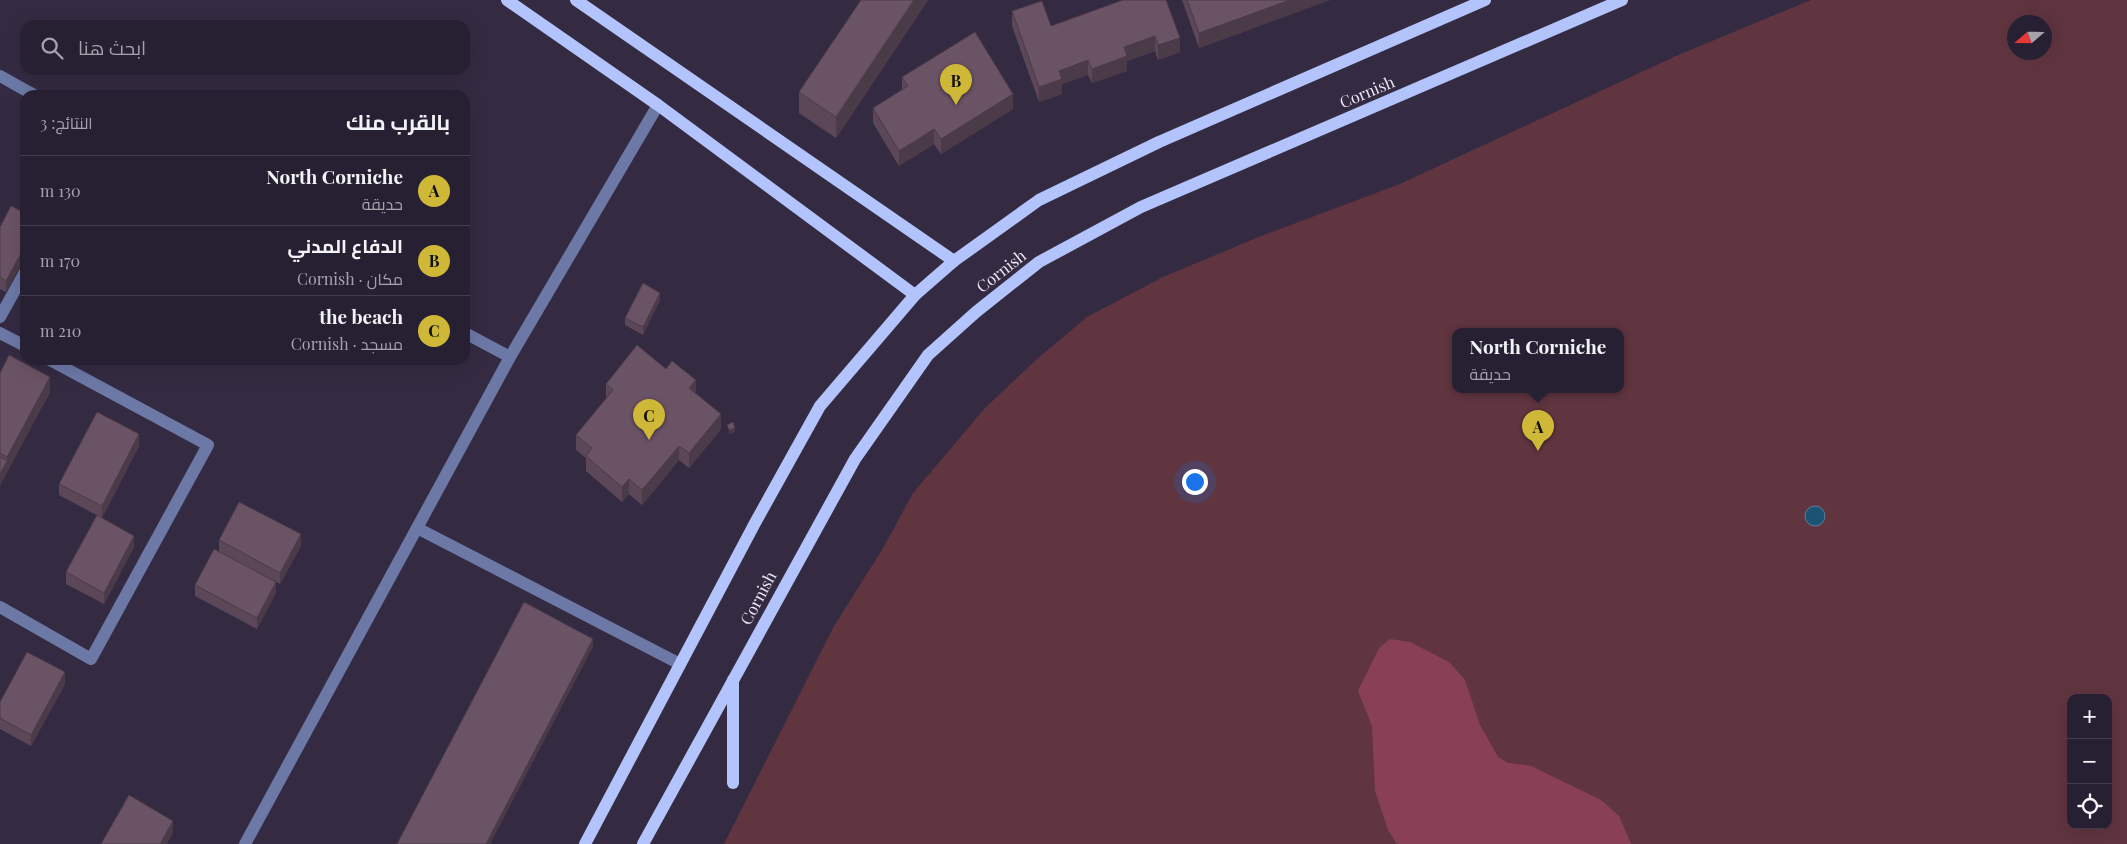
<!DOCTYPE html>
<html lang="ar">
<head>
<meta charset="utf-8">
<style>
  :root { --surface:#272032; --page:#2f283a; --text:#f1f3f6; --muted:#a4a3ac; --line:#433e4d; --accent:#cfb837 }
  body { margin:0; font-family:"Playfair Display",Cairo,serif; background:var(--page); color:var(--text); direction:rtl }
  .controls { position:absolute; right:15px; bottom:15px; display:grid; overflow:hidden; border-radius:10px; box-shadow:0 5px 20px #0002 }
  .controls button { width:45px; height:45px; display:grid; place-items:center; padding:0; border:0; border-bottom:1px solid var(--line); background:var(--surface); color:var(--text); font:25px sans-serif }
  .compass { position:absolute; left:2007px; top:15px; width:45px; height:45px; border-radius:50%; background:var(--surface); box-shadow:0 5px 20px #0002; rotate:250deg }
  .you { position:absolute; left:1194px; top:481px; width:18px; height:18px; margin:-12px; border:4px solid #fff; border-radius:50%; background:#1a73e8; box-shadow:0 0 0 8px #1a73e833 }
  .badge { display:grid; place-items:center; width:32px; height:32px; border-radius:50%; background:var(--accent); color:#111; font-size:16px; font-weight:700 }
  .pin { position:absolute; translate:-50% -41px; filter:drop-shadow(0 1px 2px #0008) }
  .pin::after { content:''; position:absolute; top:26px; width:18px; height:15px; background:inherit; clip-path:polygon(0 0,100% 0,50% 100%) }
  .popup { position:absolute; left:1452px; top:328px; width:172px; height:65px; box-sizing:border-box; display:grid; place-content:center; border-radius:10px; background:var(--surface); filter:drop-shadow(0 1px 4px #0005); font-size:16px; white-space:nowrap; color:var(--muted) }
  .popup b { font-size:19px; color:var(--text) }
  .popup::after { content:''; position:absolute; left:50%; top:100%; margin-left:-10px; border:10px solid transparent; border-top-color:var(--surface) }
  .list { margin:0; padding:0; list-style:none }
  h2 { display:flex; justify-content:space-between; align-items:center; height:65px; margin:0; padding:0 20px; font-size:21px }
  h2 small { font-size:16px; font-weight:400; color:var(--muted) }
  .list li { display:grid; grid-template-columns:32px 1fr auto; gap:15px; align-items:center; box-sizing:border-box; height:70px; padding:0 20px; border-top:1px solid var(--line) }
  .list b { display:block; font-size:19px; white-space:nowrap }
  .list p { margin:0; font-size:16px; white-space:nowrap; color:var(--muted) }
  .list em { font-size:16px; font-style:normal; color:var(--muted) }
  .icon { flex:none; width:28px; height:28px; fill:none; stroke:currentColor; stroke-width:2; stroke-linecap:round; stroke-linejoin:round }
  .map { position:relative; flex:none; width:2127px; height:844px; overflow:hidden; direction:ltr }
  .search { position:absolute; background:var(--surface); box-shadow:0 5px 20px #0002; left:20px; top:20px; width:450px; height:55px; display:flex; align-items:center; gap:12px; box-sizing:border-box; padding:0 18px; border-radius:15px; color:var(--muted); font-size:19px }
  .panel { position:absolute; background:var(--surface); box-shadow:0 5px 20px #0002; left:20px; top:90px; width:450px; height:275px; border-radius:15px; direction:rtl }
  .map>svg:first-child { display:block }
  .green { fill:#603540; fill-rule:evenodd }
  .forest { fill:#894054 }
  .water { fill:#1c5375; stroke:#5a7f9b }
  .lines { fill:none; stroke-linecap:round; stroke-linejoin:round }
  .minor { stroke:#6c79a7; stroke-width:12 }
  .major { stroke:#b3c4fd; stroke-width:12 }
  .wall { fill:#5c4758 }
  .shaded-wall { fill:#4b3a47 }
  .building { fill:#6b5366; stroke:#4b3a47 }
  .labels { text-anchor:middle; stroke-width:4; stroke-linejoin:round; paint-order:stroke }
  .street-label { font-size:16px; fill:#ece6f5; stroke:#342b42 }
</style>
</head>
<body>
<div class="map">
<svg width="2127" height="844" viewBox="0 0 2127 844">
  <rect width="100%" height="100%" fill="#342b42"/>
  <path class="green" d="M1811,0H2127V844H724L834,626L882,550L913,493L985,408L1037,359L1087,317L1163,277L1261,236L1400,184L1676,56ZM2014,22H2044V52H2014ZM1456,332H1620V390H1456ZM2071,698H2108V825H2071Z"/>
  <polygon class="forest" points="1390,639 1410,642 1449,662 1465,680 1480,725 1498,757 1508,763 1531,766 1601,800 1619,816 1631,844 1397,844 1388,830 1375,791 1372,726 1358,691 1379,648"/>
  <circle class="water" cx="1815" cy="516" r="10"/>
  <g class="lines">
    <g class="minor">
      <polyline points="0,76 34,95"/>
      <polyline points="0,317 25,272"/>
      <polyline points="0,333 25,346"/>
      <polyline points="465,333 510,357 658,105"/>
      <polyline points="417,528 680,664"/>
      <polyline points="0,607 91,659 208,445 50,360"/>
      <polyline points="245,844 510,357"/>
    </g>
    <g class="major">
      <polyline points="507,0 658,105 915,295"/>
      <polyline points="576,0 954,261"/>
      <polyline points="733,680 733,783"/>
      <polyline points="585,844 755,523 820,406 915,295 954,261 1039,200 1159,142 1485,0"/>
      <polyline points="643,844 855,459 928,355 976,312 1039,262 1141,207 1622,0"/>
    </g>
  </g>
  <g class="wall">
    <polygon points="861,0 928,0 836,138 799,113 799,92"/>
    <polygon points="1123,0 1180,52 1158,60 1155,51 1127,61 1127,71 1092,83 1088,75 1062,84 1062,94 1039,102 1012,26 1012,11 1051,26"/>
    <polygon points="1182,0 1330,0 1199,48"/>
    <polygon points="902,77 1013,109 941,154 934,144 899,166 873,123 873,108 902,90"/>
    <polygon points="25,213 25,257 6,292 0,289 0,227"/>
    <polygon points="660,300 643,335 625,325 625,318"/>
    <polygon points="646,353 696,394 721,429 689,468 679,460 642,505 629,494 622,502 586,471 586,458 576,450 576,435 606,399 606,384"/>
    <polygon points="0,373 50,392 0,485"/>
    <polygon points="139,446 102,518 59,495 59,484"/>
    <polygon points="219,540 301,546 280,584 276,582 276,593 257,629 195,596 195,585 219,551"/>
    <polygon points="134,547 104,604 66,584 66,572"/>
    <polygon points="65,684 31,746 0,729 0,702"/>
  </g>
  <g class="shaded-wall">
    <polygon points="914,0 928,0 836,138 836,117"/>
    <polygon points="1290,0 1330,0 1199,48 1199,33"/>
    <polygon points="1155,36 1155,51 1127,61 1127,71 1092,83 1092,69 1124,47"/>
    <polygon points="1180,38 1180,52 1158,60 1158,45"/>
    <polygon points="1088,60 1088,75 1062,84 1062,94 1039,102 1039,87 1059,71"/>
    <polygon points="1013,94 1013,109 941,154 941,139"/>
    <polygon points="934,129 934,144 899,166 899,151"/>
    <polygon points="25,246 25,257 6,292 6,281"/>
    <polygon points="660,293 660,300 643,335 643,327"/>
    <polygon points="50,377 50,392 0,485 0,474 7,461 7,457"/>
    <polygon points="696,380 696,395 689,388"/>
    <polygon points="721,414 721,429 689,468 689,453"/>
    <polygon points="735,428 735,432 729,434 729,430"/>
    <polygon points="139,434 139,446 102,518 102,506"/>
    <polygon points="679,446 679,460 642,505 642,490"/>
    <polygon points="629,479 629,494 622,502 622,487"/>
    <polygon points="301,534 301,546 280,584 280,573"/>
    <polygon points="134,536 134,547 104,604 104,593"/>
    <polygon points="276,582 276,593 257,629 257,618"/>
    <polygon points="593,639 593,647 490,844 486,844"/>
    <polygon points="65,672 65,684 31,746 31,735"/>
    <polygon points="173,821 173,833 167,844 160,844"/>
  </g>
  <g class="building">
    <polygon points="861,0 914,0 836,117 799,92"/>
    <polygon points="1123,0 1166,0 1180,38 1158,45 1155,36 1124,47 1127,56 1092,69 1088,60 1059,71 1062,79 1039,87 1012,11 1042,1 1051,26"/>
    <polygon points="1187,0 1290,0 1199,33"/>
    <polygon points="975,32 1013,94 941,139 934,129 899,151 873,108 908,86 902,77"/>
    <polygon points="11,206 25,213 25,246 6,281 0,277 0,227"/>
    <polygon points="643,283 660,293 643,327 625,318"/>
    <polygon points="637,345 666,369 672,361 696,380 689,388 721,414 689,453 679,446 642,490 629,479 622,487 586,456 592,448 576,435 613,390 606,384"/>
    <polygon points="9,355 50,377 7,457 0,453 0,373"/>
    <polygon points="97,412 139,434 102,506 59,484"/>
    <polygon points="733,422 735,428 729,430 727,425"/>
    <polygon points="0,457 7,461 0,474"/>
    <polygon points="239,502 301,534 280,573 219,540"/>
    <polygon points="97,515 134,536 104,593 66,572"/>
    <polygon points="214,549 276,582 257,618 195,585"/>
    <polygon points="524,602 593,639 486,844 397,844"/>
    <polygon points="27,652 65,672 31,735 0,718 0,702"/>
    <polygon points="129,795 173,821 160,844 101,844"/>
  </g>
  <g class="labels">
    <g class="street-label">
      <text transform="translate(1367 92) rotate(-23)" y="6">Cornish</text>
      <text transform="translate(1001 271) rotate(-38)" y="6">Cornish</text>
      <text transform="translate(758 598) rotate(-62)" y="6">Cornish</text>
    </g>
  </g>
</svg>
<div class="controls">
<button>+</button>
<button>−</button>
<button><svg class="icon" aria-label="locate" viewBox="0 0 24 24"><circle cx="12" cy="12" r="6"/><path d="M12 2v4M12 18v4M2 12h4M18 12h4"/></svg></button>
</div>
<svg class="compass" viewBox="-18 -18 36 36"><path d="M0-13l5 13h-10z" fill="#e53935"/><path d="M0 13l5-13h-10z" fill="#a4a3ac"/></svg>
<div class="you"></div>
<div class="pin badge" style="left:1538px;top:451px">A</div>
<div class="popup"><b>North Corniche</b>حديقة</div>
<div class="pin badge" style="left:956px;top:105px">B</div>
<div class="pin badge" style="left:649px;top:440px">C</div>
<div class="search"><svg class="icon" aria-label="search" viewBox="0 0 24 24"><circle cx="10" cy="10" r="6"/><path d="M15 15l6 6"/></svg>ابحث هنا</div>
<section class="panel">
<h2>بالقرب منك<small>النتائج: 3</small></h2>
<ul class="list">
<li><span class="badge">A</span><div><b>North Corniche</b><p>حديقة</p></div><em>130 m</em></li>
<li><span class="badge">B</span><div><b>الدفاع المدني</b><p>مكان · Cornish</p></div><em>170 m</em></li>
<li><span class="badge">C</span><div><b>the beach</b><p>مسجد · Cornish</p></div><em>210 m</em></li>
</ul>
</section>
</div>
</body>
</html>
